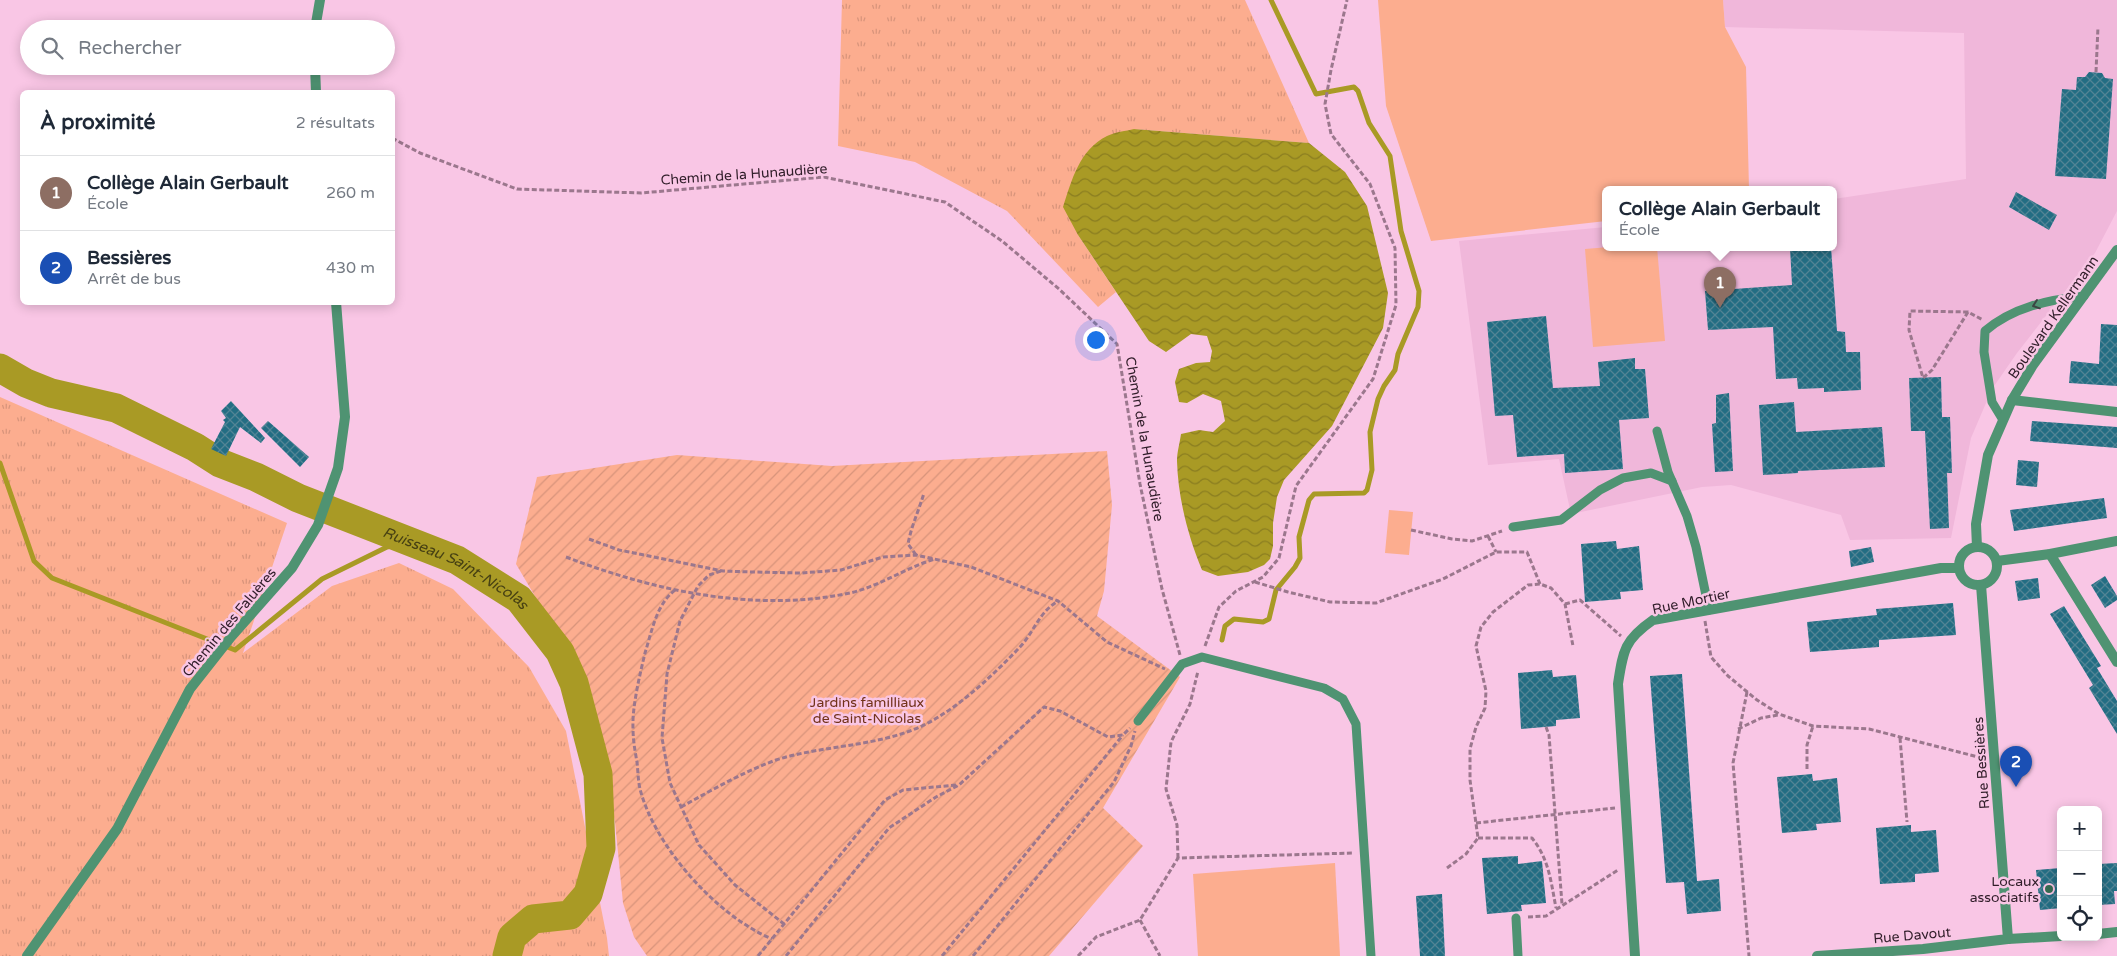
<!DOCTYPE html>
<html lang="fr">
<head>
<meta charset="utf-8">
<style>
  :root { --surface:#fff; --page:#f2f2f3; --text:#1f2937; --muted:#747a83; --line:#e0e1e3; --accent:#7c3aed }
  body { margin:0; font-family:"Varela Round",sans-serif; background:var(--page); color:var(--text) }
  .controls { position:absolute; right:15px; bottom:15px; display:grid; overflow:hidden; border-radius:8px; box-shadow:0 2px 12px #0003 }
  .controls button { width:45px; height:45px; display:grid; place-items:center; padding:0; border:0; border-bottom:1px solid var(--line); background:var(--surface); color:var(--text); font:25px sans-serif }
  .you { position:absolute; left:1095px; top:339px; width:18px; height:18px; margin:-12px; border:4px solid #fff; border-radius:50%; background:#1a73e8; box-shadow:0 0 0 8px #1a73e833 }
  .badge { display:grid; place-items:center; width:32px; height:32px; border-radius:50%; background:var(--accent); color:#fff; font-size:16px; font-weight:700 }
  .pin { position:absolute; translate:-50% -41px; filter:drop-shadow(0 1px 2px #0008) }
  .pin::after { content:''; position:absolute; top:26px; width:18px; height:15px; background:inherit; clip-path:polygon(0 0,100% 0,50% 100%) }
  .popup { position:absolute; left:1602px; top:186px; width:235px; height:65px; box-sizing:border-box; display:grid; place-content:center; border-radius:8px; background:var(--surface); filter:drop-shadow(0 1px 4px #0005); font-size:16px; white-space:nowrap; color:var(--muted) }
  .popup b { font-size:19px; color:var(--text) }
  .popup::after { content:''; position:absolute; left:50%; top:100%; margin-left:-10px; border:10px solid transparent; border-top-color:var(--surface) }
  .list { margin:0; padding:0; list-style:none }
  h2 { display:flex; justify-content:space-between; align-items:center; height:65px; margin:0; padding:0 20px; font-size:21px }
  h2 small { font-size:16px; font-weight:400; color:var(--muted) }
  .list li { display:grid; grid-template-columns:32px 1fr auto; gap:15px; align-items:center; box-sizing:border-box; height:75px; padding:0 20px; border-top:1px solid var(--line) }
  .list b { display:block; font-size:19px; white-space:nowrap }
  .list p { margin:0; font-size:16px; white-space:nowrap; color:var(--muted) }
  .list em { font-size:16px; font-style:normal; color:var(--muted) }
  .icon { flex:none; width:28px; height:28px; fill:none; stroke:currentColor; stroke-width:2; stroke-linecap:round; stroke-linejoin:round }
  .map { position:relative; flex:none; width:2117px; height:956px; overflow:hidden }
  .search { position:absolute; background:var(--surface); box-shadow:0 2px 12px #0003; left:20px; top:20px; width:375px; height:55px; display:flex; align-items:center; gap:12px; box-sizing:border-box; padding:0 18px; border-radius:28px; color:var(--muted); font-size:19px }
  .panel { position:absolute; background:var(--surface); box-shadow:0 2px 12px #0003; left:20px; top:90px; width:375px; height:215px; border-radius:8px }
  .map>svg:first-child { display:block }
  .built { fill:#f0b7da }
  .grass { fill:url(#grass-tufts) }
  .park { fill:#fcad8f }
  .garden { fill:url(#garden-furrows) }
  .water { fill:url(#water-waves) }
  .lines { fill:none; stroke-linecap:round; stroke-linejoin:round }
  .stream { stroke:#a99a25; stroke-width:5 }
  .river { stroke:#a99a25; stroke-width:29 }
  .building { fill:url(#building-cross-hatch) }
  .path { stroke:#9b778d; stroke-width:3; stroke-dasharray:5 2.5; stroke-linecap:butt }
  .service { stroke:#4f9372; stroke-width:9 }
  .minor { stroke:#4f9372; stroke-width:10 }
  .tertiary { stroke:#4f9372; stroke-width:10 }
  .oneway { stroke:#3b4643 }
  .poi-dot { fill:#356b52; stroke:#f9c6e5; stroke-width:2 }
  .labels { text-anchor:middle; stroke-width:5; stroke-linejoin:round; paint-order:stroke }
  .street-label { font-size:14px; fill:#301d29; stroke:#f9c6e5 }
  .park-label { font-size:14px; fill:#713219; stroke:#f9c6e5 }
  .poi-label { font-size:14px; fill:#301d29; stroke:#f9c6e5; text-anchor:end }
  .water-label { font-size:15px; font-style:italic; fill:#474113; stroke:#f9c6e5 }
</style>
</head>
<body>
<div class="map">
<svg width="2117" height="956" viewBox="0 0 2117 956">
  <defs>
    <pattern id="grass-tufts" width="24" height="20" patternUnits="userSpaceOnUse" patternTransform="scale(1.25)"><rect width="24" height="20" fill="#fcad8f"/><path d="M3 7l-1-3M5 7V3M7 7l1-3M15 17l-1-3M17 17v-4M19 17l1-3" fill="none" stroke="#d8947b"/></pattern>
    <pattern id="garden-furrows" width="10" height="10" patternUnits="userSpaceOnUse" patternTransform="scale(1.25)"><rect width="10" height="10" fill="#fcad8f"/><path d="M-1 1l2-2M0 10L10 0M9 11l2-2" fill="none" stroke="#d8947b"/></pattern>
    <pattern id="water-waves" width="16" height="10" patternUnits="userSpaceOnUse" patternTransform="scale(1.25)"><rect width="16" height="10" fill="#a99a25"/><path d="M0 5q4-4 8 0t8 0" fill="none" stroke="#8a7d20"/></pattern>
    <pattern id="building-cross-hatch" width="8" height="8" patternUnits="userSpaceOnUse" patternTransform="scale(1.25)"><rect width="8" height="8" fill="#236d83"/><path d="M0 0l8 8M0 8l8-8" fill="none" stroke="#528495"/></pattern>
  </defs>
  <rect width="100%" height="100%" fill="#f9c6e5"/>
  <polygon class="built" points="1723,0 2117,0 2117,211 2095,253 2017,353 1992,389 1971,438 1951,538 1850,540 1841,515 1731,485 1702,487 1571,514 1559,459 1488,465 1459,241 1606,227 1606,247 1834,247 1834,199 1966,179 1964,33 1725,27"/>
  <g class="grass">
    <polygon points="842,0 1245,0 1309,143 1134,129 1078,235 1116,292 1098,307 1007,211 915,162 838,146"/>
    <polygon points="0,397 287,523 243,653 332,586 399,563 453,589 529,667 566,731 607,938 609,956 0,956"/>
  </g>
  <g class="park">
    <polygon points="1378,0 1723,0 1725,27 1746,67 1749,189 1606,189 1606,221 1431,241 1386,106"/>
    <polygon points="1609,247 1657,247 1665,341 1593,347 1585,249"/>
    <polygon points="1389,510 1413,512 1409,555 1385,553"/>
    <polygon points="1335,863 1340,956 1198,956 1193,874"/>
  </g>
  <polygon class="garden" points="1107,451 1112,505 1104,591 1097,616 1180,677 1103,808 1143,846 1049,956 647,956 634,937 623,903 615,822 588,686 516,564 537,477 677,455 832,466"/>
  <path class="water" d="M1134,129L1309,143L1345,172L1367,206L1388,293L1383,328L1332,426L1284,480L1277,497L1273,523V546L1270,559L1264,565L1248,572L1218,576L1202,570C1188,536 1178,498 1177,461C1177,452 1180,442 1181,434L1199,430L1213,432L1225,421L1221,401L1203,394L1187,403L1179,402L1175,382L1179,369L1196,363L1210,362L1212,351L1207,336L1191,334L1166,352L1149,341L1078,235L1063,207C1072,180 1079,150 1107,136C1115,132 1126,131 1134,129Z"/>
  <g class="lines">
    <g class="stream">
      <polyline points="0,463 34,561 52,578 235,650 322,579 387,547 410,542"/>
      <polyline points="1222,640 1225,626 1234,619 1263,622 1269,619 1276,590 1295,567 1300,558 1299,537 1309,500 1314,494 1364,493 1367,490 1372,470 1370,432 1378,399 1384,386 1395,370 1398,354 1418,307 1419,291 1401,231 1390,156 1369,123 1358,91 1354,87 1316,94 1271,0"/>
    </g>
    <path class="river" id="s1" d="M0,368L26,383L51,393L116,408L195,447L220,463L256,477L298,498L457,560L519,599L560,652L574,683L598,774L601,848L588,894L570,915L533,919L512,937L507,956"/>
  </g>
  <g class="building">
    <polygon points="2089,72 2102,73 2105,78 2113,79 2106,179 2055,176 2062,89 2076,90 2077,77 2085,77"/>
    <polygon points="2016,192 2057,215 2049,230 2009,207"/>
    <polygon points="1790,247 1831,247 1837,331 1845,332 1846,352 1860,352 1861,390 1824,392 1824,388 1798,389 1797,378 1776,379 1773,327 1708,330 1705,291 1792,285"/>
    <polygon points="1546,316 1553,388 1600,386 1598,362 1635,358 1635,369 1645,369 1649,418 1619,420 1623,469 1565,473 1564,454 1517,457 1513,415 1495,416 1487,322"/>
    <polygon points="2101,324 2117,325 2117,386 2069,383 2071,361 2099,364"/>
    <polygon points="1941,377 1942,417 1950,417 1952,473 1947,473 1949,528 1930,529 1925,431 1911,431 1909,378"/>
    <polygon points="1729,393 1733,471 1715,472 1712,424 1716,423 1716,395"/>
    <polygon points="231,401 265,438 261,443 240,427 226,456 211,449 225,422 223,420 226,418 221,411"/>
    <polygon points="1794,402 1796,432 1882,427 1885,467 1798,471 1798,473 1763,475 1759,405"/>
    <polygon points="268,421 309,457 300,467 261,428"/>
    <polygon points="2032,421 2117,427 2117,448 2030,441"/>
    <polygon points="2018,460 2039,462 2037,487 2016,485"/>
    <polygon points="2104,498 2107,518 2014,531 2010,510"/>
    <polygon points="1616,541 1617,549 1639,546 1643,590 1620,592 1621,599 1585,602 1581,544"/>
    <polygon points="1871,547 1874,562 1851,567 1849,551"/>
    <polygon points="2105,576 2117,596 2117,600 2105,608 2091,585"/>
    <polygon points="2038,578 2040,598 2018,601 2015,581"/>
    <polygon points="1953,603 1956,635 1879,640 1879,647 1810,652 1807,622 1877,615 1876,609"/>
    <polygon points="2064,606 2101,666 2097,668 2117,701 2117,734 2089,688 2093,685 2050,614"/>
    <polygon points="1552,670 1553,677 1576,675 1580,718 1556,720 1556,726 1521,729 1518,673"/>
    <polygon points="1682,674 1697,881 1719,879 1721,911 1687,914 1684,882 1666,883 1650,676"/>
    <polygon points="1812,774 1813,781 1837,778 1841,822 1816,824 1817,830 1782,833 1777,777"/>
    <polygon points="1911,825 1911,832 1936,830 1939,872 1915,874 1915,882 1880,884 1876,828"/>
    <polygon points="1518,856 1518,864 1542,861 1546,903 1521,905 1522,911 1487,914 1482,858"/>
    <polygon points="2117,863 2117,891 2114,891 2115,904 2098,905 2098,864"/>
    <polygon points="2061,868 2061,908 2040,910 2036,870"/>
    <polygon points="1442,894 1445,956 1420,956 1416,896"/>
  </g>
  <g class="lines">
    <g class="path">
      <polyline points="2096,72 2098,27"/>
      <polyline points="392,138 420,153 517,189 641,193 824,177 945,202 1002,241 1059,289 1117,344 1140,484 1162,589 1180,655"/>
      <polyline points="1968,312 1932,370 1923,378 1909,330 1910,311 1968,312 1983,320"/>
      <polyline points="1411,530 1452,539 1472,541 1502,531"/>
      <polyline points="1488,536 1496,552"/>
      <polyline points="589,539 619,550 723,571 752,572 801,573 841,570 883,557 916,555 971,567 1058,601 1107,642 1165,669"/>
      <path d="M916,555L908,544C911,527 919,510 924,493"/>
      <path d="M566,557C655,591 755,613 850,593C880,586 905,568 935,559"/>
      <polyline points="721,571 709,575 698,586 680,621 667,674 662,738 670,783 699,845 735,885 784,924"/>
      <polyline points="1255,582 1288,592 1330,602 1376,603 1443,579 1496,552 1527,552 1540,584"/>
      <path d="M675,590C656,605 652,631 645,653C640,674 632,707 633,728C633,740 635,751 637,762C638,771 638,780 640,789C655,847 717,916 772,939"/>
      <polyline points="1565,604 1580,600 1621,636"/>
      <polyline points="1705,621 1711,657 1728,676 1757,700 1779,714 1813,726 1869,729 1982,758"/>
      <polyline points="1205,646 1219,607 1236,591 1263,577 1279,558 1296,486 1373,379 1396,305 1395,248 1370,184 1331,134 1325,104 1331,70 1347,0"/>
      <polyline points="1747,692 1733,763 1749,956"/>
      <polyline points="1546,727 1549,735 1562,904"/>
      <polyline points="1738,729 1761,718 1778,715"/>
      <polyline points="1900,738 1907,822"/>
      <polyline points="1807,769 1807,745 1813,726"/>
      <path d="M681,807C712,790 743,772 776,760C829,743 891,748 940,716C969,698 996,672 1020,647C1034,632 1039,612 1058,601"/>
      <polyline points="1476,823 1615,808"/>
      <path d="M1478,838H1532C1549,859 1551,882 1556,908"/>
      <polyline points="1178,858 1177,825 1166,789 1171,742 1190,704 1198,671"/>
      <polyline points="1447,868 1466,854 1478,838 1470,780 1470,749 1476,727 1485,708 1486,691 1476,646 1481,627 1493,612 1528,585 1540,584 1551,588 1565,604 1573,646"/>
      <polyline points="1528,917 1546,916 1618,870"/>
      <polyline points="1140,920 1160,956"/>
      <polyline points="758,956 885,800 903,790 956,785"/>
      <polyline points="786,956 889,828 936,797 959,785 1044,707 1060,711 1108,737 1123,735 1130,728"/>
      <polyline points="942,956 1123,735"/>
      <polyline points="973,956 1114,782 1131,746 1135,731"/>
      <polyline points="1078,956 1096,937 1140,920 1178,858 1353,853"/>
    </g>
    <g class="service">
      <path d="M2003,420L1992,402L1984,352L1985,331C2013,307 2048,300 2084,296"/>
      <polyline points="1657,431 1668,472 1687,516 1696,547 1709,610"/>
      <polyline points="1513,527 1561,520 1600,490 1623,478 1651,473 1672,481"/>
      <polyline points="1138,721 1182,664 1202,657 1324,688 1343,699 1356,724 1371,956"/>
      <polyline points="1516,918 1518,956"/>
    </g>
    <g class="minor">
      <polyline points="315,29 320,0"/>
      <polyline points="315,66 316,92"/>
      <polyline points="2012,400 2117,412"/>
      <polyline points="2050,554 2117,662"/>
      <polyline points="1997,561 2050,554 2117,541"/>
      <polyline points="2098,934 2117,932"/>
      <polyline points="2008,939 2061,936"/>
      <polyline points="27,956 117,829 190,689 231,637 292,568 318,525 338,468 345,417 336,302"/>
      <path d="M1635,956L1618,684C1623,651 1624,640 1653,620L1941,568H1959"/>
    </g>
    <g class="tertiary">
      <circle cx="1978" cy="566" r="19"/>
      <polyline points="1977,547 1976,524 1988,455 2012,400 2033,365 2117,250"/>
      <polyline points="1817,956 1923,949 2008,939 1981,585"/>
    </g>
  </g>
  <defs><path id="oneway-chevron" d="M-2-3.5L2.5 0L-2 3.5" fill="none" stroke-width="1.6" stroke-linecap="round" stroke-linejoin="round" transform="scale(1.25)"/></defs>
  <use class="oneway" href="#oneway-chevron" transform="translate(2036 305) rotate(161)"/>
  <circle class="poi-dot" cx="2049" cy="889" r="5"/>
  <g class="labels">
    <g class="street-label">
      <text transform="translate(744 174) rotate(-4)" y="5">Chemin de la Hunaudière</text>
      <text transform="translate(2053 317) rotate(-55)" y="5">Boulevard Kellermann</text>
      <text transform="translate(1145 439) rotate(80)" y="5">Chemin de la Hunaudière</text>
      <text transform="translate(1691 601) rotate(-12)" y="5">Rue Mortier</text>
      <text transform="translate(229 622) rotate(-50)" y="5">Chemin des Faluères</text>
      <text transform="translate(1981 763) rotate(-94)" y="5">Rue Bessières</text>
      <text transform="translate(1912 935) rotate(-5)" y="5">Rue Davout</text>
    </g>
    <g class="park-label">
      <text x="867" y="707">Jardins familliaux<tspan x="867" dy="16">de Saint-Nicolas</tspan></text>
    </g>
    <g class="poi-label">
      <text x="2039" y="886">Locaux<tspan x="2039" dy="16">associatifs</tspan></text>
    </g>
    <g class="water-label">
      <text dy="5" stroke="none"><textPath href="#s1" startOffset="500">Ruisseau Saint-Nicolas</textPath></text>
    </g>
  </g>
</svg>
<div class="controls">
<button>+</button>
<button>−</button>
<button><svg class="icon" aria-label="locate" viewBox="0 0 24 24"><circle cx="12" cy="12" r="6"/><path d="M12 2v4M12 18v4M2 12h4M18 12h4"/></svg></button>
</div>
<div class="you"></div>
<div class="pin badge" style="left:1720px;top:308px;background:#8d6e63">1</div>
<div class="popup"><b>Collège Alain Gerbault</b>École</div>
<div class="pin badge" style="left:2016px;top:787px;background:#1a4fb4">2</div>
<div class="search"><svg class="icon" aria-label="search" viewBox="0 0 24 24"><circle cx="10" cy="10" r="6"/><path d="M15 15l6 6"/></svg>Rechercher</div>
<section class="panel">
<h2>À proximité<small>2 résultats</small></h2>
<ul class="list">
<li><span class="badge" style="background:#8d6e63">1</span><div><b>Collège Alain Gerbault</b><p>École</p></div><em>260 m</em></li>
<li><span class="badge" style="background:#1a4fb4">2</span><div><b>Bessières</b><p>Arrêt de bus</p></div><em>430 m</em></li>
</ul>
</section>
</div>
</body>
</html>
